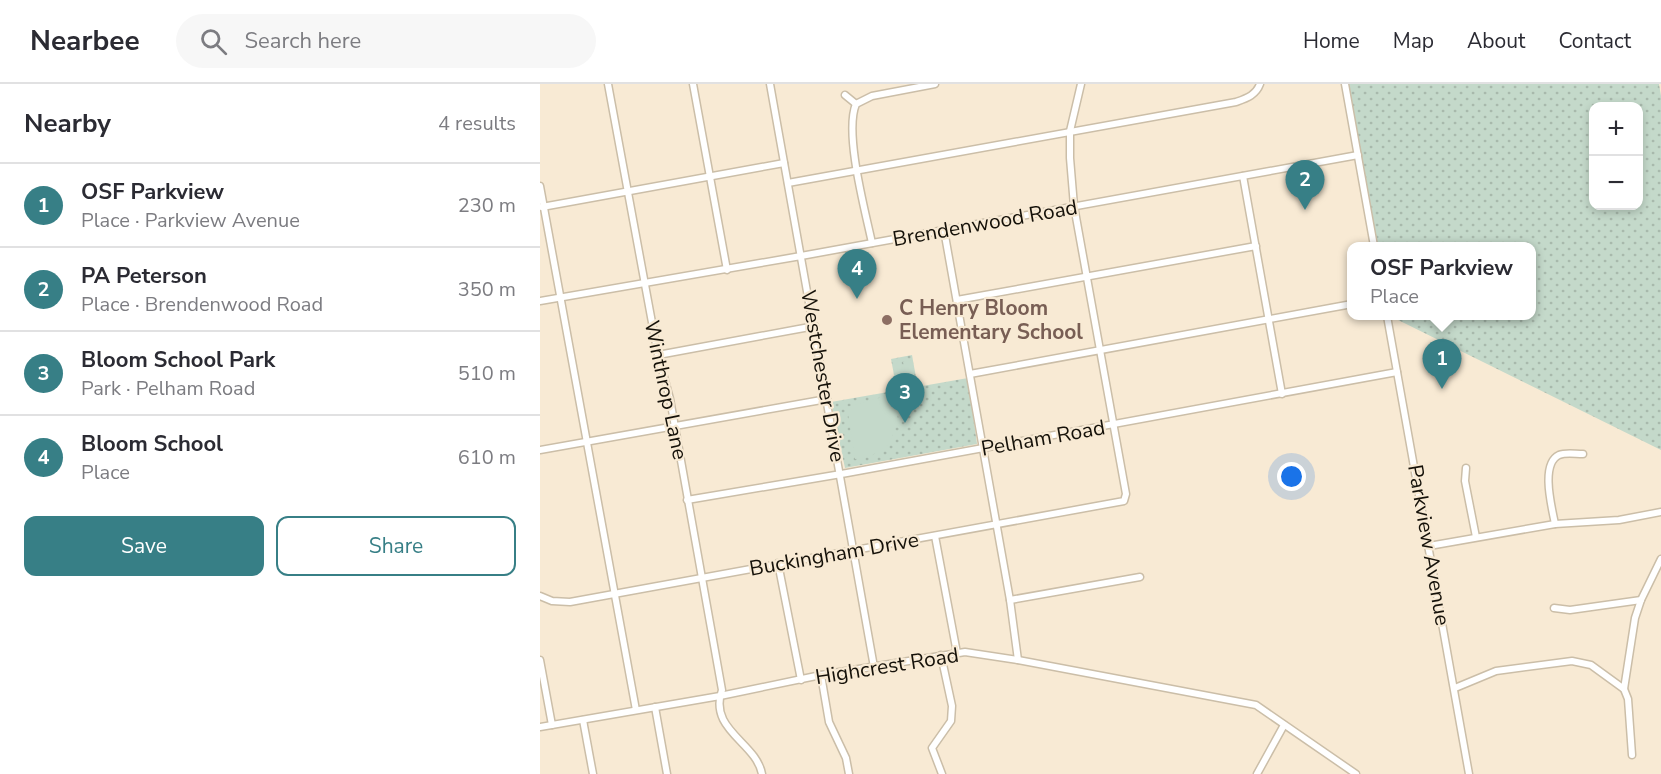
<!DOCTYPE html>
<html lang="en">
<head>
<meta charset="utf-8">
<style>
  :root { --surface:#fff; --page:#f7f7f7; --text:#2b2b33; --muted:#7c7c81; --line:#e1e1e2; --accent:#377f86 }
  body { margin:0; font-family:"Nunito Sans",sans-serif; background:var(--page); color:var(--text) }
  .controls { position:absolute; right:18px; top:18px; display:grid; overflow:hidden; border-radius:12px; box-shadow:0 3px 9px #0003 }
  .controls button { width:54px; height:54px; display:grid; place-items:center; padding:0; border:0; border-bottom:2px solid var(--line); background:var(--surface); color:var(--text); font:30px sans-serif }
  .you { position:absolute; left:752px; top:393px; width:21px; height:21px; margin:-15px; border:4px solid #fff; border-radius:50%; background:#1a73e8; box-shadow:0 0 0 9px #1a73e833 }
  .badge { display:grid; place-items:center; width:39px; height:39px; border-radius:50%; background:var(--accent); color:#fff; font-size:20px; font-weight:700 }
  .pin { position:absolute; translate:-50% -50px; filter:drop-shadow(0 2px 3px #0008) }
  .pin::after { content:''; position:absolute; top:32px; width:21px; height:18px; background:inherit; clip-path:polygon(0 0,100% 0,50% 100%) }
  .popup { position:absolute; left:807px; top:158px; width:189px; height:78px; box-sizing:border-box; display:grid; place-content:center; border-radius:12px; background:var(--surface); filter:drop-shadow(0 2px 4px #0005); font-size:20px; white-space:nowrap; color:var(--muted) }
  .popup b { font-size:22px; color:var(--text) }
  .popup::after { content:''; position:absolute; left:50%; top:100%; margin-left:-12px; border:12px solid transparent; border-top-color:var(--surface) }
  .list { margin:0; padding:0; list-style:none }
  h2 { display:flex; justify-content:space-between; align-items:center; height:78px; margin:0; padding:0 24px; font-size:26px }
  h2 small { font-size:20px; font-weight:400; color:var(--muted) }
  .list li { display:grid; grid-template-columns:39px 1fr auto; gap:18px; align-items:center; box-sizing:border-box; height:84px; padding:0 24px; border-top:2px solid var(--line) }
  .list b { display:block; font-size:22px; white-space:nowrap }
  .list p { margin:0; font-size:20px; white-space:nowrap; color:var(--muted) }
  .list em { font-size:20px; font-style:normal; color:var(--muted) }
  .actions { display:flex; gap:12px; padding:18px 24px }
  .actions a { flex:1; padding:14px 0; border:2px solid var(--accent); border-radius:12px; text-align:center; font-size:21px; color:var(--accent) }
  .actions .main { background:var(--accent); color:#fff }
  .icon { flex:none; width:33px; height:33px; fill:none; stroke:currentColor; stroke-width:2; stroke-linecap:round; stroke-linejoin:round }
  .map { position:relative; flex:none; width:1121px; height:690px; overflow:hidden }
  header { display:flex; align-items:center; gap:36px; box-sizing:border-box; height:84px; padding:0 30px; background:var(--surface); border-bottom:2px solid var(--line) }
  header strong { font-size:28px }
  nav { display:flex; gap:33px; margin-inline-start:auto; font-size:21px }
  .search { width:420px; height:54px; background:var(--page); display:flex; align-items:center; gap:15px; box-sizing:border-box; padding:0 21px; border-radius:33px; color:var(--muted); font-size:22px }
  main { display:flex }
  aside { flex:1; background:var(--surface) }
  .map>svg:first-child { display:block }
  .grass { fill:url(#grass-dots); fill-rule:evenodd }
  .pitch { fill:#c4d9ca }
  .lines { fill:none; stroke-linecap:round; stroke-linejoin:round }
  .minor-casing { stroke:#cbbea8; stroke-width:9 }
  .minor { stroke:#fff; stroke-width:6 }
  .education-dot { fill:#8d6e63; stroke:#f8ead4; stroke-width:2 }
  .labels { text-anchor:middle; stroke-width:4.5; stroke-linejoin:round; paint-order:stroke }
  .street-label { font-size:21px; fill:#151109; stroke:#f8ead4 }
  .education-label { font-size:21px; font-weight:bold; fill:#785e54; stroke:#f8ead4; text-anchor:start }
</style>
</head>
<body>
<header>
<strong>Nearbee</strong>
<div class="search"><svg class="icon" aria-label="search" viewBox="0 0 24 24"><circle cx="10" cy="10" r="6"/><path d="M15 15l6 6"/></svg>Search here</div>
<nav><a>Home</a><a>Map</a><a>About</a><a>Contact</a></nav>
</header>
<main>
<aside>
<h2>Nearby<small>4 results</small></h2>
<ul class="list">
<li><span class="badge">1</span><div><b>OSF Parkview</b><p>Place · Parkview Avenue</p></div><em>230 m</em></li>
<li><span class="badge">2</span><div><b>PA Peterson</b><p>Place · Brendenwood Road</p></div><em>350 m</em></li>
<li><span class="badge">3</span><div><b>Bloom School Park</b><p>Park · Pelham Road</p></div><em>510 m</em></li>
<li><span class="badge">4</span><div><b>Bloom School</b><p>Place</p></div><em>610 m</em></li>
</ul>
<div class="actions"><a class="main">Save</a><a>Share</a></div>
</aside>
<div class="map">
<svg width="1121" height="690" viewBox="0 0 1121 690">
  <defs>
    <pattern id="grass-dots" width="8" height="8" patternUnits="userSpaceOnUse" patternTransform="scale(1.5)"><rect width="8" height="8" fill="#c4d9ca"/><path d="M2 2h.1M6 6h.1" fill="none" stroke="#a8b9ac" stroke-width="1.8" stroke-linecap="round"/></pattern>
  </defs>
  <rect width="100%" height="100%" fill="#f8ead4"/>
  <g class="grass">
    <path d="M807,0H1119L1121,12V366L852,233L992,232V162H837ZM1054,22H1098V122H1054Z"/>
    <polygon points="372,271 377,299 356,302 351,275"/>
    <polygon points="428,294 437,360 305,384 291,318"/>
  </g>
  <g class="pitch">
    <polygon points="372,276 375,294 367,296 363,278"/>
    <polygon points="361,278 365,296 356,298 353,280"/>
    <polygon points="353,310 358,335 350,360 329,373 315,375 307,323"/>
  </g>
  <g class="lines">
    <defs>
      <g id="minor">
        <path d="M68,0L118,271L130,315L182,606C168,646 216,658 222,690"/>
        <polyline points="153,0 187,186"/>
        <polyline points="230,0 334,583"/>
        <polyline points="805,0 834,162"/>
        <polyline points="305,11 316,20"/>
        <polyline points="703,92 742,310"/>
        <path d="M248,99L696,18C707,14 716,11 720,0"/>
        <polyline points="0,102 96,626"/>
        <polyline points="2,123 244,79"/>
        <polyline points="404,146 470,516 478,576"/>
        <path d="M332,159C325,126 304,49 316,20L332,12L395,0"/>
        <polyline points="417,216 716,162"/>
        <polyline points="0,217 261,172 818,71"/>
        <polyline points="847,232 929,690"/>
        <polyline points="118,271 275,242"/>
        <polyline points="430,290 812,220"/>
        <polyline points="0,366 287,315"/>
        <polyline points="926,384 925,397 936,453"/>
        <polyline points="147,416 307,389 857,288"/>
        <path d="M1015,440C1012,424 1000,380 1019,371C1026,368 1035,370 1043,370"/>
        <polyline points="395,452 417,569"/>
        <polyline points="889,462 1015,440 1079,436 1121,428"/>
        <polyline points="238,479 261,596"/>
        <polyline points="0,512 12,517 30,518 584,417 586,410 534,122 530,74 530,47 541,0"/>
        <polyline points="470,516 600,493"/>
        <polyline points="1014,524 1030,526 1101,516"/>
        <polyline points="401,571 412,622 411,637 392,664 402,690"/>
        <polyline points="0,576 12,641"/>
        <polyline points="281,591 289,638 306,674 309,690"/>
        <polyline points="915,604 956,587 1032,577 1051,581 1084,605"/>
        <polyline points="115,623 127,690"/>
        <polyline points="43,636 53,690"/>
        <polyline points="0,643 180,612 281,591 425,568 478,576 716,621 816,690"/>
        <polyline points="1092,671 1088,615 1084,605 1095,534 1101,516 1121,475"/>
        <polyline points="717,690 744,641"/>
      </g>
    </defs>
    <use href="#minor" class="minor-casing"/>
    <use href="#minor" class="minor"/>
  </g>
  <circle class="education-dot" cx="347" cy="236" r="6"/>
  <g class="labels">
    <g class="street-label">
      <text transform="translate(445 139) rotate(-10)" y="7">Brendenwood Road</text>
      <text transform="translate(283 292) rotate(80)" y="7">Westchester Drive</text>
      <text transform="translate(126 306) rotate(78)" y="7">Winthrop Lane</text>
      <text transform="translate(503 354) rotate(-10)" y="7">Pelham Road</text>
      <text transform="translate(889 461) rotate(80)" y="7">Parkview Avenue</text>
      <text transform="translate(294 470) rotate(-10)" y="7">Buckingham Drive</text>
      <text transform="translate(347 582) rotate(-9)" y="7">Highcrest Road</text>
    </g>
    <g class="education-label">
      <text x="359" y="231">C Henry Bloom<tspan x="359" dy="24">Elementary School</tspan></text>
    </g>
  </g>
</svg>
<div class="controls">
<button>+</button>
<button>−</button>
</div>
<div class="you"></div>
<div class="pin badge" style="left:902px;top:305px">1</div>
<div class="popup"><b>OSF Parkview</b>Place</div>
<div class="pin badge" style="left:765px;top:126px">2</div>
<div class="pin badge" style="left:365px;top:339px">3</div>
<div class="pin badge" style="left:317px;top:215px">4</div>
</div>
</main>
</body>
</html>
